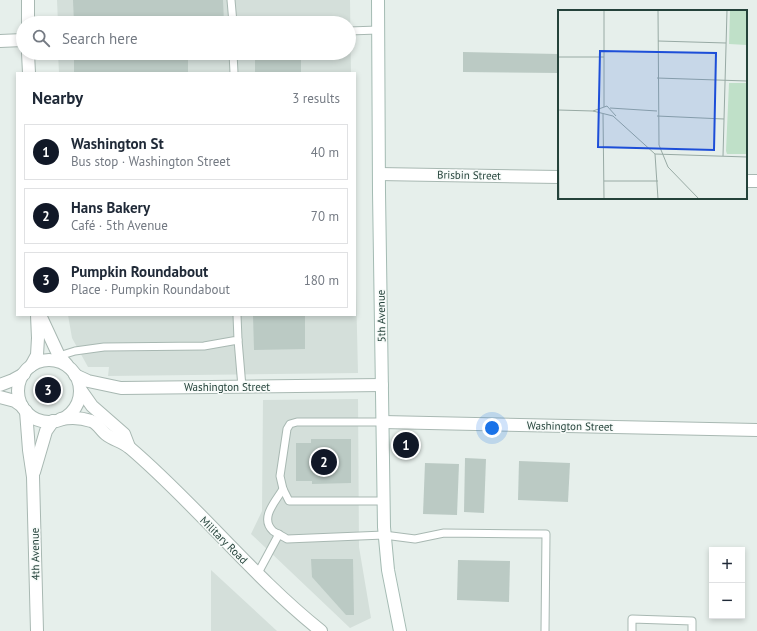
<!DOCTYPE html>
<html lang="en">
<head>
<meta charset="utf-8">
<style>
  :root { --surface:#fff; --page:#f2f2f3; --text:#1f2937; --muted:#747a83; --line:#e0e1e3; --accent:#111827 }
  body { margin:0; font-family:"PT Sans",sans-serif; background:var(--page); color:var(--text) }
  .controls { position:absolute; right:12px; bottom:12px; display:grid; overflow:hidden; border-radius:0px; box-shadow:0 2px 6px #0003 }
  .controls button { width:36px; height:36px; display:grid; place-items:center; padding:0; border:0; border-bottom:1px solid var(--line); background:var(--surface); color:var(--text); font:20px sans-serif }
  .you { position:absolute; left:492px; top:428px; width:14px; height:14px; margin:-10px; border:3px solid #fff; border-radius:50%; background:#1a73e8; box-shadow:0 0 0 6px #1a73e833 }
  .badge { display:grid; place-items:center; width:26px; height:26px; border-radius:50%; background:var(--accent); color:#fff; font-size:13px; font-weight:700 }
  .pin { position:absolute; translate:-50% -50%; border:2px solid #fff; box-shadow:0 1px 4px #0006 }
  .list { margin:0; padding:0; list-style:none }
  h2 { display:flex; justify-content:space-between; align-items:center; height:52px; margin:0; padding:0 16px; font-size:17px }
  h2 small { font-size:13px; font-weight:400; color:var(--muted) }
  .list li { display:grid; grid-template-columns:26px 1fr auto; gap:12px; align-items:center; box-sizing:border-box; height:56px; margin:0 8px 8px; padding:0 8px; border:1px solid var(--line); border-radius:0px }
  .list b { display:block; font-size:15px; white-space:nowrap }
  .list p { margin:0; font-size:13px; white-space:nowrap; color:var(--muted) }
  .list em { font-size:13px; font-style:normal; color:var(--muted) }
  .icon { flex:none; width:22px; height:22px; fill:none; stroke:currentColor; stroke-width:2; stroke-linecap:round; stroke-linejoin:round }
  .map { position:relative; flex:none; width:757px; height:631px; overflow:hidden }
  .search { position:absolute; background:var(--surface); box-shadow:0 2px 6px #0003; left:16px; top:16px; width:340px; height:44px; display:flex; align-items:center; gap:10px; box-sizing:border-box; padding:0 14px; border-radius:22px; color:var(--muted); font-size:15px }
  .panel { position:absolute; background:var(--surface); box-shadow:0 2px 6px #0003; left:16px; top:72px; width:340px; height:244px; border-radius:0px }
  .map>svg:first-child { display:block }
  .built { fill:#d4dfda }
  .building { fill:#bbcac4 }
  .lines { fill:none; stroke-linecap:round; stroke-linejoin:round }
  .lane-casing { stroke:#a8b8b2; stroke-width:9 }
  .street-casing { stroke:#a8b8b2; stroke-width:14 }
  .secondary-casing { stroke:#a4bbb3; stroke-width:14 }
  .lane { stroke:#fff; stroke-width:7 }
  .street { stroke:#fff; stroke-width:12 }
  .secondary { stroke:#fff; stroke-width:12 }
  .labels { text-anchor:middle; stroke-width:3; stroke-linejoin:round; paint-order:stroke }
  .street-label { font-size:11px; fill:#24423a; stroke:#f7fbf9 }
  .inset-road { fill:none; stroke:#98aaa4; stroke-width:1 }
  .view { fill:#1d4ed8; fill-opacity:0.15; stroke:#1d4ed8; stroke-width:2 }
  .inset-edge { fill:none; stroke:#24423a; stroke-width:2 }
</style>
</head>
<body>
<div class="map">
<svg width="757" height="631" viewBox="0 0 757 631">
  <rect width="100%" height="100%" fill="#e6efeb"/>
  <g class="built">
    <polygon points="57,0 350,0 351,73 59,73 58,53 349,53 349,23 58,23"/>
    <polygon points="355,246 358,373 108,376 109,367 88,367 72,338 68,315 355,315"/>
    <polygon points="358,399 359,547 371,618 350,628 251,534 262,511 263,400"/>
    <polygon points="211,570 277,631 211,631"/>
  </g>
  <g class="building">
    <polygon points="73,0 223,0 224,23 74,23"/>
    <polygon points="463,52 559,54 559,73 463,72"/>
    <rect x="74" y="53" width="114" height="20"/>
    <rect x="255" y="53" width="46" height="20"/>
    <polygon points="253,315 305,315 305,349 254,350"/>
    <polygon points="311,439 351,439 351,483 312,484 312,481 296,481 296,443 311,443"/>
    <polygon points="465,458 486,459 484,513 464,512"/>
    <polygon points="519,461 570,463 568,502 518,500"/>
    <polygon points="425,463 459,464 457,515 423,514"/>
    <polygon points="311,559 353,559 354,615 346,615 312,577"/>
    <polygon points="458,560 510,561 509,602 457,600"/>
  </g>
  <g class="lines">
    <defs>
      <g id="lane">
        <polyline points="231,0 233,23"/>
        <polyline points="349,31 378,30"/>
        <polyline points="233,53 234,73"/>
        <polyline points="238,340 242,387"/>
        <polyline points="59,356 75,351 104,347 204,346 238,340 237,315"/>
        <polyline points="383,422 297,422 290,424 287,429 280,476 283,489 289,501 383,501"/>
        <path d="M283,489C276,501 259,518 273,531C277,534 283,536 287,539L384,535L415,539L444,533L546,534L545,631"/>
        <polyline points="258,573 279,534"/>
        <polyline points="632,631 632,619 692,621 692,631"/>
      </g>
      <g id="street">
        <polyline points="28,0 28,23"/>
        <polyline points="0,41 23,40"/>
        <polyline points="28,53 29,73"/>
        <polyline points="379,174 559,177"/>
        <polyline points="746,181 757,181"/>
        <polyline points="40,315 59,356 67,365"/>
        <circle cx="49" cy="391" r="31"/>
        <polyline points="31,366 37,355 38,338 37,315"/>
        <polyline points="75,375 88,381 121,388 382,385"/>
        <polyline points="0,385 13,380 24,374"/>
        <polyline points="80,389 92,406 124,434 129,447"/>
        <polyline points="0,397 15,401 22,406"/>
        <polyline points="26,411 29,450 33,477 37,631"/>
        <path d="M61,419C72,417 80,417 91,421C98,423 101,431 107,435C114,440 123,442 130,448C197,505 252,576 321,631"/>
        <polyline points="383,422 757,430"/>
        <polyline points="34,472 46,431 53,421"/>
      </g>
      <polyline id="secondary" points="378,0 379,192 384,527 388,570 400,631"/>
    </defs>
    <use href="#lane" class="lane-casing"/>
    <use href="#street" class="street-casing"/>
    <use href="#secondary" class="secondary-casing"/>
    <use href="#lane" class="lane"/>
    <use href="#street" class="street"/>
    <use href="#secondary" class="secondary"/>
  </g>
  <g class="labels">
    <g class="street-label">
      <text transform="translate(469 175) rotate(1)" y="4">Brisbin Street</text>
      <text transform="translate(381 316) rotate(-91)" y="4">5th Avenue</text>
      <text x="227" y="391">Washington Street</text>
      <text transform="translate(570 426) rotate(1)" y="4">Washington Street</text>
      <text transform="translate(224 540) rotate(45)" y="4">Military Road</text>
      <text transform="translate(35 554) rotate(-91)" y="4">4th Avenue</text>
    </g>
  </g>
  <g transform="translate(558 10)">
    <rect width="189" height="189" fill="#e6efeb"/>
    <path d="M172,0H189V35L171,34ZM171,73H189V144H169L168,141Z" fill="#bfe0c8"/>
    <path class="inset-road" d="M100,0L101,135L110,157L141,189M100,31L168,33M0,47H46M99,68L189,71M46,97V0M52,98L99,101M0,100L35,101L49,96L58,106M35,101L55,106L97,144L189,147M45,104L46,189M0,106L1,189M99,106L166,109M97,144L100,189M165,146L169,0M46,171H100"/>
    <path class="view" d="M42,41L158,43L156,140L40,137Z"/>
    <rect width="189" height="189" class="inset-edge"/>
  </g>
</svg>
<div class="controls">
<button>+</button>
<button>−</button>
</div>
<div class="you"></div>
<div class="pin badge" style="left:406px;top:445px">1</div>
<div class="pin badge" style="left:324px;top:462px">2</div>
<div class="pin badge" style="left:48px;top:390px">3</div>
<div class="search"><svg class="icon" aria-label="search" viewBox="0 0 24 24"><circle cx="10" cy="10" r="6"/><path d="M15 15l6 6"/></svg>Search here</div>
<section class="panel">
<h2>Nearby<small>3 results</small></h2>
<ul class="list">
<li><span class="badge">1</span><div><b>Washington St</b><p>Bus stop · Washington Street</p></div><em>40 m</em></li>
<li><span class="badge">2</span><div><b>Hans Bakery</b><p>Café · 5th Avenue</p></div><em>70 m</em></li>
<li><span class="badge">3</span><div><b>Pumpkin Roundabout</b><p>Place · Pumpkin Roundabout</p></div><em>180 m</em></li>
</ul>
</section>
</div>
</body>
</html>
